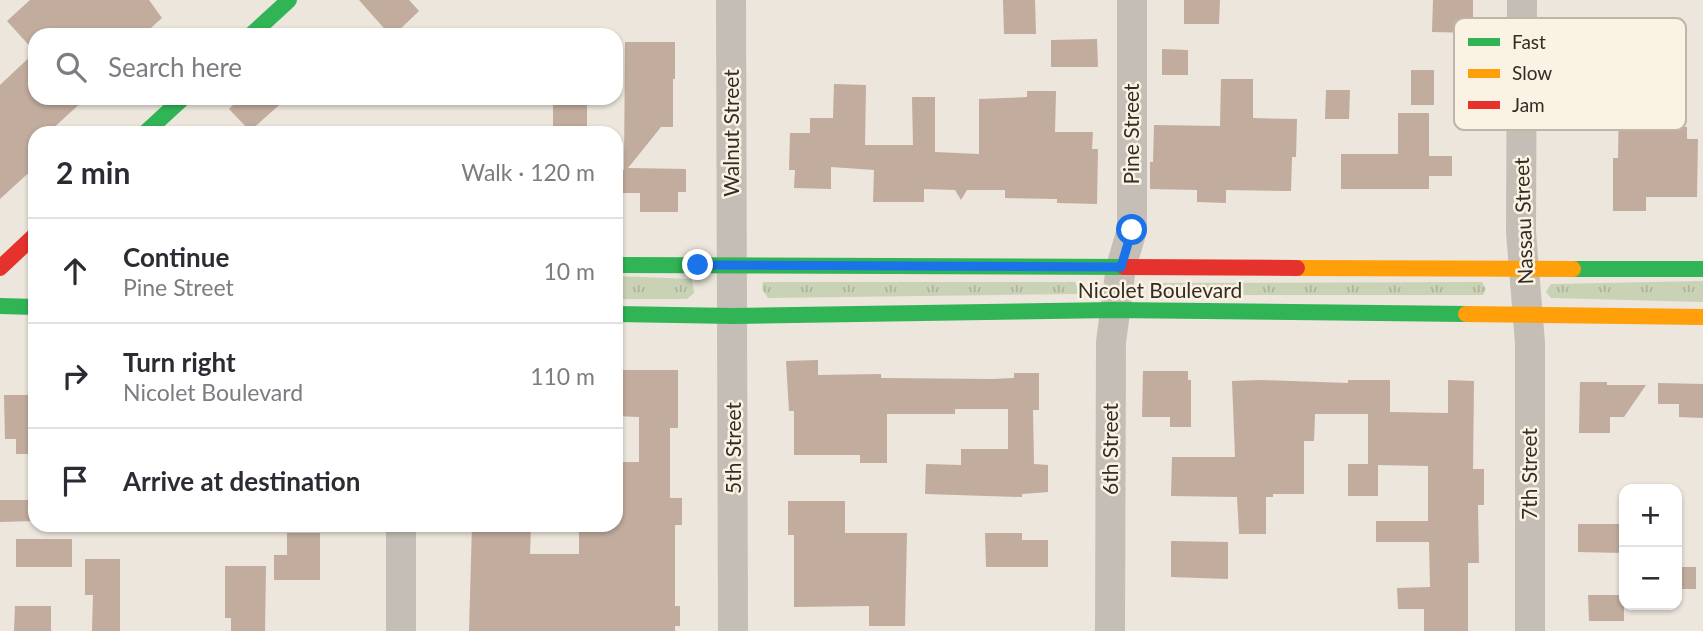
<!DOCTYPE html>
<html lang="en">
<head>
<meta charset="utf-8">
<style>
  :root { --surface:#fff; --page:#f7f7f7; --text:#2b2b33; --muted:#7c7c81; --line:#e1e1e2 }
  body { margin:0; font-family:Lato,sans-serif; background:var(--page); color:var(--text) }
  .controls { position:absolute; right:21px; bottom:21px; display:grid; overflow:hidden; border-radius:14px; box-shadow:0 2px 5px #0004 }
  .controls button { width:63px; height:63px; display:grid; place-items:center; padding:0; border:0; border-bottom:2px solid var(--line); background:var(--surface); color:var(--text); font:35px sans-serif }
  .stop { position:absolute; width:21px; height:21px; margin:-16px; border:5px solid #1a73e8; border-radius:50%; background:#fff }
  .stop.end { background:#1a73e8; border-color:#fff; box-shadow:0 2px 7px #0008 }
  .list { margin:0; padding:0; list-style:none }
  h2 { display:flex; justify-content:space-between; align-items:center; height:91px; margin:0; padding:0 28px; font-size:30px }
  h2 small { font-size:23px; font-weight:400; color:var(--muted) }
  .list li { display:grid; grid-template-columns:46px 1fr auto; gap:21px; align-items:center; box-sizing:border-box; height:105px; padding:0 28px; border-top:2px solid var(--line) }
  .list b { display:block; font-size:26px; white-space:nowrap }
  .list p { margin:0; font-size:23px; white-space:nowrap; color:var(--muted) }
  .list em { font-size:23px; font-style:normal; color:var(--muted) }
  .icon { flex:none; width:38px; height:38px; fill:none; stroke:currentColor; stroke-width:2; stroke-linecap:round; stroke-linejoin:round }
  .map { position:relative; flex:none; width:1703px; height:631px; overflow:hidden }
  .search { position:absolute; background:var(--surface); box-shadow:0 2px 5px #0004; left:28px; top:28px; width:595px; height:77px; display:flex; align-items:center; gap:18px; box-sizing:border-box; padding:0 24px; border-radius:21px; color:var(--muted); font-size:26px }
  .panel { position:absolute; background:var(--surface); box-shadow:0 2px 5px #0004; left:28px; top:126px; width:595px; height:406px; border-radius:21px }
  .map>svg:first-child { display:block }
  .grass { fill:url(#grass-tufts) }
  .building { fill:#c1ac9d }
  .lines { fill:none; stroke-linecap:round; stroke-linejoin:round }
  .street { stroke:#c4beb6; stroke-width:30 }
  .fast { stroke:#30b455; stroke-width:16 }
  .slow { stroke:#ff9f0a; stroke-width:16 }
  .jam { stroke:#e5322d; stroke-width:16 }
  .route { stroke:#1a73e8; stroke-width:9 }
  .labels { text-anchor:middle; stroke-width:5; stroke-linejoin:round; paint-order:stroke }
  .street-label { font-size:21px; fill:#342b25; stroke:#faf2e2 }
  .key { fill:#faf2e2; stroke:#bfb6a9; stroke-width:2 }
  .key-label { font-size:19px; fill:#342b25 }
</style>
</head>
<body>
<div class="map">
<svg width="1703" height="631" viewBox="0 0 1703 631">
  <defs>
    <pattern id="grass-tufts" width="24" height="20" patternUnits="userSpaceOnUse" patternTransform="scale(1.75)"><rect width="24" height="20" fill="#cad2b6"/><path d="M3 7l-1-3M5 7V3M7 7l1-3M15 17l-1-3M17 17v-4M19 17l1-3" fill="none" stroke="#aeb49c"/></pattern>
  </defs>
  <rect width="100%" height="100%" fill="#ece6dc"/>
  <g class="grass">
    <polygon points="616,276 692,279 694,293 687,299 616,299"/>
    <polygon points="1703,281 1703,302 1551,298 1546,292 1551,284"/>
    <polygon points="763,282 1075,282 1078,289 1077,294 768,298 762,289"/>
    <polygon points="1482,282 1486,289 1483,295 1153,295 1151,288 1152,283"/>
  </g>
  <g class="building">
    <polygon points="30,0 149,0 162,18 143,35 35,35 35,98 86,98 48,133 35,133 35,167 0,199 0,85 35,52 7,21"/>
    <polygon points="359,0 409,0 419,11 394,35 390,35"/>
    <polygon points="1003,0 1035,0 1036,34 1004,34"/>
    <polygon points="1184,0 1220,0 1219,24 1184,24"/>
    <polygon points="1433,0 1473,0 1473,33 1432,32"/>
    <polygon points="1619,32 1646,33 1645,61 1651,61 1650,112 1669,112 1669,127 1687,127 1687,139 1698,139 1697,197 1646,197 1646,211 1613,211 1613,158 1618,158 1619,103 1572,103 1573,71 1617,72"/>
    <polygon points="1097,39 1098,67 1051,67 1051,40"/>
    <polygon points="625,42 675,42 675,79 673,79 673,127 661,127 628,168 686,169 686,192 678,192 678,212 640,212 640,193 616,193 616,170 624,170"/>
    <polygon points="1162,49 1188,50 1188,75 1162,75"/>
    <rect x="1411" y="70" width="23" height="35"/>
    <polygon points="1221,79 1253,79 1253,118 1297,119 1296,157 1292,157 1291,191 1226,190 1226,203 1197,202 1197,190 1150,189 1150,162 1153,162 1154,125 1220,126"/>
    <polygon points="834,84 866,85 865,145 913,145 912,97 935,97 935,152 979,154 979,99 1027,97 1027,91 1056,91 1055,132 1093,132 1092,149 1098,149 1097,204 1057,203 1057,199 1005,198 1005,190 967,190 961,200 955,190 924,189 924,202 873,202 874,170 831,167 831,189 794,188 795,170 789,170 790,133 810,133 810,118 833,118"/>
    <polygon points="1326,90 1350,90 1349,119 1325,119"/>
    <polygon points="240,98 287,98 250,131 229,109"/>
    <polygon points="553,98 584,98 584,103 587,103 587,127 553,127"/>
    <polygon points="1398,113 1429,113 1429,156 1452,156 1452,176 1429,176 1429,189 1341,189 1341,154 1398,154"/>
    <polygon points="818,360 818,375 881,374 881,378 992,379 1014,378 1014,373 1039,373 1039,410 1033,410 1034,464 1048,465 1048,492 1022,494 1022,497 925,494 926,464 961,465 961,449 1008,449 1008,409 955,409 955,414 887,414 887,463 860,463 860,455 794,455 794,411 789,411 786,361"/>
    <polygon points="616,370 678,370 678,428 670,428 670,498 682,498 682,525 675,525 675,606 680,606 680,626 675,626 675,631 469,631 472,525 531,525 530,554 579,554 579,526 616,526 616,462 639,462 639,417 616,416"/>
    <polygon points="1143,371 1188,371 1188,380 1191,380 1191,427 1170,427 1170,417 1142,417"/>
    <polygon points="1261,380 1348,383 1348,380 1390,380 1390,412 1448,413 1448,380 1474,381 1473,469 1484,469 1484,505 1478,505 1479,563 1468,563 1468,631 1424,631 1424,609 1398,609 1397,588 1430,587 1429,542 1376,542 1376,521 1428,521 1428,466 1378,465 1378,496 1348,496 1348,464 1368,464 1368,414 1315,414 1314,441 1304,441 1304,494 1273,494 1273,497 1266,497 1266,534 1239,534 1237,497 1171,496 1172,457 1235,457 1232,381"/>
    <polygon points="1580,382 1607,382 1607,385 1646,385 1624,417 1610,417 1610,433 1579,433"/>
    <polygon points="1658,383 1703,384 1703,418 1679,417 1679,404 1658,404"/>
    <polygon points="4,395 35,395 35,454 16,454 16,439 5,439"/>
    <polygon points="0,500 35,500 35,521 0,522"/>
    <polygon points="788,501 845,501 845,533 907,533 905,626 869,626 869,606 794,607 794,535 788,535"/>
    <polygon points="1578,524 1623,524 1623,553 1578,552"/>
    <polygon points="287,533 320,533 320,580 274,580 274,555 287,555"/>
    <polygon points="985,533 1022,533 1022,540 1048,540 1048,567 986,567"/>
    <rect x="16" y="539" width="56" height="28"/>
    <polygon points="1171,541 1228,542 1228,579 1171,577"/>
    <polygon points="85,559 120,559 120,631 92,631 93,595 85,595"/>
    <polygon points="225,566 266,566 265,631 231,631 231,618 225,618"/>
    <rect x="1677" y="567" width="19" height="22"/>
    <polygon points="1588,595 1624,595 1624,621 1589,621"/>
    <polygon points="15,606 51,606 51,631 14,631"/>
  </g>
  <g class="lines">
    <g class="street">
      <polyline points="731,0 733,631"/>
      <polyline points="1522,0 1521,232 1530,343 1530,631"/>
      <polyline points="401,631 401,525"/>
      <polyline points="1110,631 1111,342 1121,267 1132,230 1132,0"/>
    </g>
    <g class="fast">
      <polyline points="251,35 289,0"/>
      <polyline points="145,133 183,98"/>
      <polyline points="616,265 1124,267"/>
      <polyline points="1573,269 1703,269"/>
      <polyline points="0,306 35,307"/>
      <polyline points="616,314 734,316 1114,310 1466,314"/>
    </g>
    <g class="slow">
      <polyline points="1297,268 1573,269"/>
      <polyline points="1466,314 1703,317"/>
    </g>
    <g class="jam">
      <polyline points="1124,267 1297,268"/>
      <polyline points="0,268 35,235"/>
    </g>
  </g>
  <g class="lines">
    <polyline class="route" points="698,265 1121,267 1132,230"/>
  </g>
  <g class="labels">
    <g class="street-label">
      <text transform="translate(732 133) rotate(-90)" y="7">Walnut Street</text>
      <text transform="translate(1132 134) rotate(-90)" y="7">Pine Street</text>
      <text transform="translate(1524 221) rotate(-92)" y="7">Nassau Street</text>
      <text x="1160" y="298">Nicolet Boulevard</text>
      <text transform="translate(734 448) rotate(-90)" y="7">5th Street</text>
      <text transform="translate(1111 449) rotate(-90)" y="7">6th Street</text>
      <text transform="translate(1530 474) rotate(-90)" y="7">7th Street</text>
    </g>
  </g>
  <rect x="1454" y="18" width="232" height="112" rx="10" class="key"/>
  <rect x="1468" y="38" width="32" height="8" fill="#30b455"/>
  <rect x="1468" y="69" width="32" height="9" fill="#ff9f0a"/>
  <rect x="1468" y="101" width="32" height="8" fill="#e5322d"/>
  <g class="key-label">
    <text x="1512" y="49">Fast</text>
    <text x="1512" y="80">Slow</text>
    <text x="1512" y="112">Jam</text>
  </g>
</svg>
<div class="controls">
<button>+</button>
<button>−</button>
</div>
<div class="stop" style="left:1132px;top:230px"></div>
<div class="stop end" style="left:698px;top:265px"></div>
<div class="search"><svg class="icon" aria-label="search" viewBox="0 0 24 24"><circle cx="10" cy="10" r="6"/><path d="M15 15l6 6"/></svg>Search here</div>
<section class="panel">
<h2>2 min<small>Walk · 120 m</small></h2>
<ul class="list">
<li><svg class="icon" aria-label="ahead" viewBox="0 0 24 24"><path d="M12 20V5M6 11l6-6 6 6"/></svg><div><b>Continue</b><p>Pine Street</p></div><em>10 m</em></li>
<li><svg class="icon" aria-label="right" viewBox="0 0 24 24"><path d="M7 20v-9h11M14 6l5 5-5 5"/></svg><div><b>Turn right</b><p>Nicolet Boulevard</p></div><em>110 m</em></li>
<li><svg class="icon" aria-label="arrive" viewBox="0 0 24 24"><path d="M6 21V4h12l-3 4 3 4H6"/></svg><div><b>Arrive at destination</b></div></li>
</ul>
</section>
</div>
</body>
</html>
